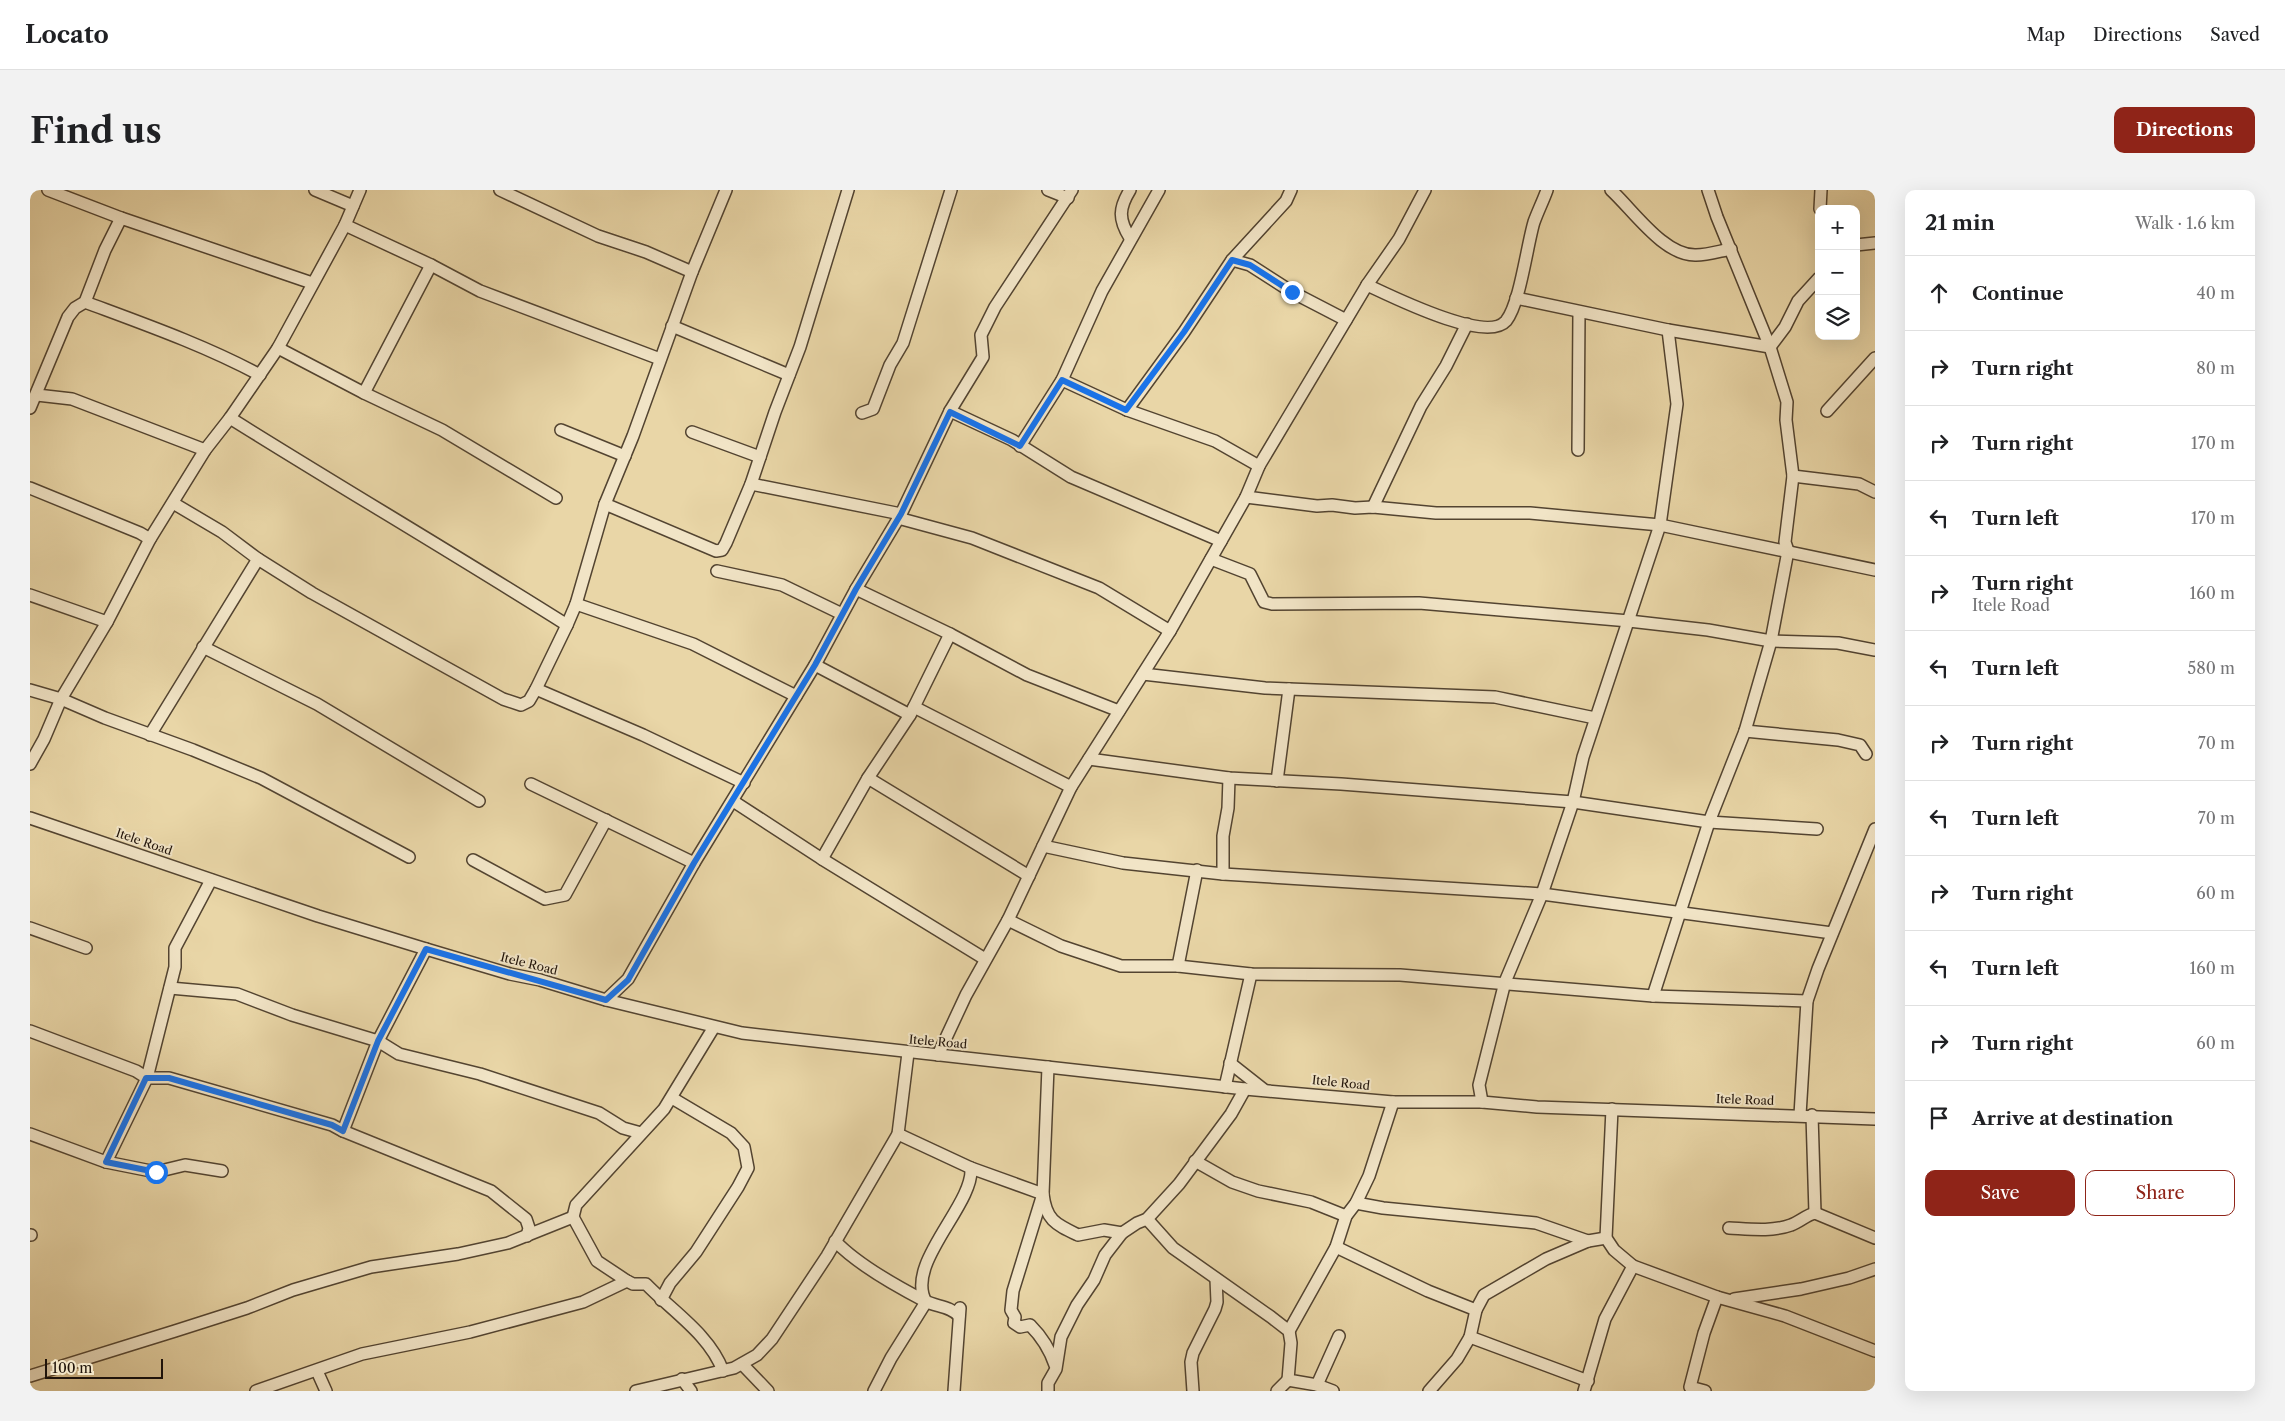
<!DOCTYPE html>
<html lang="en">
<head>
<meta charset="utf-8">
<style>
  :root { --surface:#fff; --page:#f2f2f2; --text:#202124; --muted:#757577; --line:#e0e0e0; --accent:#8f2418 }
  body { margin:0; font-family:"Libre Caslon Text",serif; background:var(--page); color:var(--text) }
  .controls { position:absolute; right:15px; top:15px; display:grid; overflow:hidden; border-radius:10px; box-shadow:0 5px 20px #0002 }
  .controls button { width:45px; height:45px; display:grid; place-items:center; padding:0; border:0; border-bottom:1px solid var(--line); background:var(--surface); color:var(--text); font:25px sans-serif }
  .scale { position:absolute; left:15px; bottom:12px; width:118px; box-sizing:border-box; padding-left:5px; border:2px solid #21140a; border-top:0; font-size:14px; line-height:18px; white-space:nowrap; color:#21140a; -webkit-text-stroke:4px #f1e4c6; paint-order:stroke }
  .stop { position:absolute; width:15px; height:15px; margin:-11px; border:4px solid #1a73e8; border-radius:50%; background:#fff }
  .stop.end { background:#1a73e8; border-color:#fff; box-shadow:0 1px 5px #0008 }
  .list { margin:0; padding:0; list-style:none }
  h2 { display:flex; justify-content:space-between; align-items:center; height:65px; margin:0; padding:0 20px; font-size:21px }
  h2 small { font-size:16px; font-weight:400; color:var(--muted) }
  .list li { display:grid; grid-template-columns:32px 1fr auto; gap:15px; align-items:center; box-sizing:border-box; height:75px; padding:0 20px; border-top:1px solid var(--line) }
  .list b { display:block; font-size:19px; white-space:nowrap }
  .list p { margin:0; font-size:16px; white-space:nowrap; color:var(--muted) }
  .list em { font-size:16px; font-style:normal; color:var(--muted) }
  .actions { display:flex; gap:10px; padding:15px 20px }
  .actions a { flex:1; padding:11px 0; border:1px solid var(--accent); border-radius:10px; text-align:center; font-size:18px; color:var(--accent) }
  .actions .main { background:var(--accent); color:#fff }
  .icon { flex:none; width:28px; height:28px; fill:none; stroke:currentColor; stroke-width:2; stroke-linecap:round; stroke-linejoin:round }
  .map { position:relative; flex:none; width:1845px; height:1201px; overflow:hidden; border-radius:10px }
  header { display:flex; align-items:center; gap:30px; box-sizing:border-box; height:70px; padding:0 25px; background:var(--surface); border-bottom:1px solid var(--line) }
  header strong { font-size:24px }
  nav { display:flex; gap:28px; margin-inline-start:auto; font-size:18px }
  .intro { display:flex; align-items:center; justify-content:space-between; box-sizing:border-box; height:120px; padding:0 30px }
  h1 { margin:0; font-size:35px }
  .button { padding:12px 22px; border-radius:10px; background:var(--accent); color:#fff; font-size:18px; font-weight:700 }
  main { display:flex; gap:30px; padding:0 30px }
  aside { flex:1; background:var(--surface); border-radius:10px; box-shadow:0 5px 20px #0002 }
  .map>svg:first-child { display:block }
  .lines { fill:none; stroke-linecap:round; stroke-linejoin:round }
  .minor-casing { stroke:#534431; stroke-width:14 }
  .minor { stroke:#f1e4c6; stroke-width:11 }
  .route { stroke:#1a73e8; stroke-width:6 }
  .labels { text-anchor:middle; stroke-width:4; stroke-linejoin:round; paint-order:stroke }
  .street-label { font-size:12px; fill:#21140a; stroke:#f1e4c6 }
</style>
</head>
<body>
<header>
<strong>Locato</strong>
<nav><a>Map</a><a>Directions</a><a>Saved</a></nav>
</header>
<div class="intro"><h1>Find us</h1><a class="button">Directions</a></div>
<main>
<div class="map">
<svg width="1845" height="1201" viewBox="0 0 1845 1201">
  <rect width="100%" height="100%" fill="#e9d6a7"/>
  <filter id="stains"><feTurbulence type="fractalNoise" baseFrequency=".004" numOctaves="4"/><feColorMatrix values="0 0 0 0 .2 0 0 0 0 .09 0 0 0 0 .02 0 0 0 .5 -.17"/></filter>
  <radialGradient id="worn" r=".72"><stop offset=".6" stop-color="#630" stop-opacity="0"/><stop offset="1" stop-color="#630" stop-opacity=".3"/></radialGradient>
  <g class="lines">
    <defs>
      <g id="minor">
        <polyline points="18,0 91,28 282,93"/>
        <polyline points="285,0 323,16"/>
        <polyline points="470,0 568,46 616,62 662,82"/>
        <polyline points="1018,0 1038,8"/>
        <path d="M1581,0C1603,20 1634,66 1666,65C1678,65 1690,61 1701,59"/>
        <polyline points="1790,19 1791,0"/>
        <polyline points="315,35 401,75 450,101 630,169"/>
        <path d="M1100,48C1088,29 1089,18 1100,0"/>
        <polyline points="1826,55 1845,53"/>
        <polyline points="1202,70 1220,75 1262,102 1316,130"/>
        <path d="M1337,95C1361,106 1456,154 1476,131C1490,114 1497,55 1504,32C1508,21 1513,11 1517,0"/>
        <polyline points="1486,108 1638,140 1740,157"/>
        <path d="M55,112C114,134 174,155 230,185"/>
        <polyline points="642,136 759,185"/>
        <polyline points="1740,157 1755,137 1768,111 1789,88"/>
        <polyline points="248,158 334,203 412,240 526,308"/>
        <polyline points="1032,190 1097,220 1185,251 1229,276"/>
        <polyline points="334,203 401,75"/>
        <polyline points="7,205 42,209 175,260"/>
        <polyline points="0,218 38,127 45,118 55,112 75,60 91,28"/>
        <polyline points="1097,220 1154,142 1202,70 1256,11 1261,0"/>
        <polyline points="920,221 982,250 1041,287 1191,351"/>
        <polyline points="1797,221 1845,168"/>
        <polyline points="832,223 843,219 860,175 873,153 921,0"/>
        <path d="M200,228C312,298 426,365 537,435"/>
        <polyline points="531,240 595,266"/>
        <polyline points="662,242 730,267"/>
        <polyline points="990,256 1032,190 1072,101 1129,0"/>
        <polyline points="1548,260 1549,122"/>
        <polyline points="1763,286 1829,294 1845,302"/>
        <polyline points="721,294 871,324"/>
        <polyline points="0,298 110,343 120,349"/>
        <polyline points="1216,307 1287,316 1302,315 1325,318 1343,317 1406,323 1500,323 1630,335 1845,380"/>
        <polyline points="143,313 192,342 228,369 282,403 473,509 491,515 499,511 506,499 537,435 546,414 575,314 686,361 692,360 696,353 721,294 745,222 770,157 818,0"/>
        <polyline points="575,314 603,246 662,82 696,0"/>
        <polyline points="1343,317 1391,216 1416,176 1437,134"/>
        <polyline points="868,328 942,348 1069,398 1140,441"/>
        <polyline points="1181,369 1220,384 1234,412 1242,414 1389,413 1599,431 1678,440 1741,451 1808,453 1845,460"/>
        <polyline points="687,381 752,395 812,424"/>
        <polyline points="826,399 920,444 997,485 1089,521"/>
        <polyline points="0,405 77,432"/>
        <polyline points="546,414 663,454 766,506"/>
        <polyline points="173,457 287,514 449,611"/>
        <polyline points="785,475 880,525"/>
        <polyline points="1113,484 1235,498 1465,507 1565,528"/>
        <polyline points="506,499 613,545 714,593"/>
        <polyline points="0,500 31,509 75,528 163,560 231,588 379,667"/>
        <polyline points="884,517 1041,597"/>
        <polyline points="1715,541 1808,550 1830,555 1836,564"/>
        <polyline points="120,545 228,369"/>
        <polyline points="1059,569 1199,588 1311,594 1543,612 1679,632 1787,639"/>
        <polyline points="0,574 14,549 31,509 77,432 120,349 175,260 200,228 248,158 315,35 330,0"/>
        <polyline points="838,588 999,686"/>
        <polyline points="1247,591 1259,499"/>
        <polyline points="501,594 664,673"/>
        <polyline points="703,611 792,669 955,769"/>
        <polyline points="0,628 288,726 396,759 480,784 510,790 576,810 712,843 1215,899 1363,912 1452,912 1507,917 1845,929"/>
        <polyline points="1013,656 1093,673 1193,684 1512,704 1802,743"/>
        <polyline points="792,669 838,588 880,525 920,444"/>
        <polyline points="443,670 515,709 535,705 576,630"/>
        <polyline points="1193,684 1193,646 1198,618 1199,588"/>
        <polyline points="978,730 1031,756 1091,776 1148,776 1221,784 1370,785 1623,806 1777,811"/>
        <polyline points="0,738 56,758"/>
        <polyline points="1148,776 1167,680"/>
        <polyline points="140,798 207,804 262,825 348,851 369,864 450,884 569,923 593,938 611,943"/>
        <polyline points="1623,806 1679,632 1715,541 1741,451 1758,361 1755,352 1763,286 1756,230 1757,212 1740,157 1687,27 1678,0"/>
        <polyline points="576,810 598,789 664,673 785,475 826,399 871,324 920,221 953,167 951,145 965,117 1042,0"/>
        <path d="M684,837L634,919L546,1015L543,1027L567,1071L597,1091L603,1094H616C642,1121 680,1145 693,1181"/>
        <polyline points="0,841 106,881 117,888 139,888 302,935 313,941 348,851 396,759"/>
        <polyline points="908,865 936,805 978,730 1041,597 1140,441 1216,307 1229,276 1337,95 1369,49 1395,0"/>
        <polyline points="1200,873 1233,899"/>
        <path d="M1018,877L1013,1004C1016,1030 1025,1034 1048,1045L1074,1040L1092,1043"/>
        <polyline points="1195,897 1221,784"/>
        <polyline points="1452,912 1449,895 1475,792 1512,704 1543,612 1553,567 1630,335 1647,214 1638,140"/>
        <polyline points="1582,919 1576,1048 1584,1060 1603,1076 1687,1107 1755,1126 1845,1161"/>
        <polyline points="1770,925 1777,811 1788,779 1845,639"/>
        <polyline points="1782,925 1785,1023"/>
        <polyline points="313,941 461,1001 496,1029 499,1038 497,1046"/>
        <polyline points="0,944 76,972 126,982 155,975 192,981"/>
        <polyline points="868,944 941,978 1013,1004"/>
        <polyline points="1165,971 1202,992 1228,1001 1281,1012 1316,1026"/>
        <polyline points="76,972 117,888 145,777 145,758 181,690"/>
        <path d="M1012,1007L983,1101L981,1120L985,1127L984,1133L990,1137L1000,1135C1011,1146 1020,1160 1025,1175"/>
        <polyline points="1326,1013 1353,1018 1506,1033 1558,1051"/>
        <polyline points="1117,1029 1143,1058 1241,1127 1259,1141 1261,1153 1258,1190 1287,1195 1303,1201"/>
        <path d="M1699,1038C1719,1039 1742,1042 1761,1035C1770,1032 1776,1025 1785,1023L1845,1048"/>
        <polyline points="0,1045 1,1045"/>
        <path d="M805,1051C827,1074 866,1096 895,1111C907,1117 920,1116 929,1126"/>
        <polyline points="1306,1057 1398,1101 1446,1120"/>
        <polyline points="1704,1109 1771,1099 1819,1088 1845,1079"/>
        <polyline points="631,1110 640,1093 666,1062 708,997 718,978 714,957 701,943 642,908"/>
        <path d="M896,1112C874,1074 944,1015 941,978"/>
        <polyline points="1259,1141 1306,1057 1316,1026 1326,1013 1339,986 1363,912"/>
        <polyline points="1440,1147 1558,1191"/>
        <polyline points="712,1174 738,1201"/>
        <polyline points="287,1181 296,1201"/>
        <polyline points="0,1186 145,1141 217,1118 263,1100 341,1077 428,1064 478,1053 543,1027"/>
        <polyline points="652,1189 661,1201"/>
        <polyline points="1287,1195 1309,1146"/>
        <polyline points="226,1201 332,1164 440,1142 553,1112 597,1091"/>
        <polyline points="606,1201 704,1178 727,1165 742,1149 797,1066 868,944 878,863"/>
        <polyline points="844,1201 861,1168 896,1112"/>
        <polyline points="924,1201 930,1118"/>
        <polyline points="1018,1201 1018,1193 1026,1179 1031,1147 1047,1115 1064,1090 1075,1065 1092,1043 1107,1033 1117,1029 1149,994 1201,924 1215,899"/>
        <polyline points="1163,1201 1161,1172 1163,1163 1185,1119 1187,1112 1186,1089"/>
        <polyline points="1247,1201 1258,1190"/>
        <polyline points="1399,1201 1427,1169 1440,1147 1446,1120 1454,1105 1516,1069 1558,1051 1576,1048"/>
        <polyline points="1554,1201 1575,1129 1603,1076"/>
        <polyline points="1675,1201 1660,1197 1674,1143 1687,1107"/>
      </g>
    </defs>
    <use href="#minor" class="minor-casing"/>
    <use href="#minor" class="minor"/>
  </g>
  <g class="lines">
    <polyline class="route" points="126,982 76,972 116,888 139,888 302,935 313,941 348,851 396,759 576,810 598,790 664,673 785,475 826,399 871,324 920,222 990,256 1032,190 1096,220 1154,142 1202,70 1220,75 1262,102"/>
  </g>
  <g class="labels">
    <g class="street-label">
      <text transform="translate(114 652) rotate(19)" y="4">Itele Road</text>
      <text transform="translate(499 774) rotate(14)" y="4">Itele Road</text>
      <text transform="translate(908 852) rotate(5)" y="4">Itele Road</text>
      <text transform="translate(1311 893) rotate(6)" y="4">Itele Road</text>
      <text transform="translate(1715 910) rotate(2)" y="4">Itele Road</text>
    </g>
  </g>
  <rect width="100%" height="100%" filter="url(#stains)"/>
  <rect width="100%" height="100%" fill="url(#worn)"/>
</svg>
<div class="controls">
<button>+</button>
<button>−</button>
<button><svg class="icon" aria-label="layers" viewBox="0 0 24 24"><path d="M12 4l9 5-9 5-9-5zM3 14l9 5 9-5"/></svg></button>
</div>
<div class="scale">100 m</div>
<div class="stop" style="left:126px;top:982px"></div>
<div class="stop end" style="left:1262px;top:102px"></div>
</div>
<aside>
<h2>21 min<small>Walk · 1.6 km</small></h2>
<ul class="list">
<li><svg class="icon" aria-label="ahead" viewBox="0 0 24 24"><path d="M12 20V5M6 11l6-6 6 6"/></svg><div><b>Continue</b></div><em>40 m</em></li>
<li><svg class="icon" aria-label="right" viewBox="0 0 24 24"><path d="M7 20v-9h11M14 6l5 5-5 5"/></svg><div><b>Turn right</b></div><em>80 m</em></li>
<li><svg class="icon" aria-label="right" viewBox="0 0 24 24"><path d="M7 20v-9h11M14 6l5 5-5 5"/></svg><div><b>Turn right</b></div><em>170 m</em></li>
<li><svg class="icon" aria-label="left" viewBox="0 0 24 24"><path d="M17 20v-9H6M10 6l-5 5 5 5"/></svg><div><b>Turn left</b></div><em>170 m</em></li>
<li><svg class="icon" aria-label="right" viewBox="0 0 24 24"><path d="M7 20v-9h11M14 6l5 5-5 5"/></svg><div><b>Turn right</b><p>Itele Road</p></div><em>160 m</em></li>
<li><svg class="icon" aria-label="left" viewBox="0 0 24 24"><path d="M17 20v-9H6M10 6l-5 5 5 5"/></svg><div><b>Turn left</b></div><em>580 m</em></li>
<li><svg class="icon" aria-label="right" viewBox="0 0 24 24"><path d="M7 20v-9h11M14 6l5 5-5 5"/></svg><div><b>Turn right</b></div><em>70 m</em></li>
<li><svg class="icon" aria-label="left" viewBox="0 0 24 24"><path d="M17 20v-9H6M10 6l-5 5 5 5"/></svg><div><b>Turn left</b></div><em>70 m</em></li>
<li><svg class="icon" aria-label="right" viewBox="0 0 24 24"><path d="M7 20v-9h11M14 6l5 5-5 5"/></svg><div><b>Turn right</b></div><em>60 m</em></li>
<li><svg class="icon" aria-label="left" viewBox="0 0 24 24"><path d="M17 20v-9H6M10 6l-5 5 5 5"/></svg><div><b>Turn left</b></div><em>160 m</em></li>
<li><svg class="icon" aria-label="right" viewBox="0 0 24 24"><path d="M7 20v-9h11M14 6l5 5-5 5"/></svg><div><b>Turn right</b></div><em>60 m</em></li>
<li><svg class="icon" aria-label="arrive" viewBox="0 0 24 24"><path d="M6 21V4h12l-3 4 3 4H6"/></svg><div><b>Arrive at destination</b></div></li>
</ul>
<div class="actions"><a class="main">Save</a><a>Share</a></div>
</aside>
</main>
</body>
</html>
